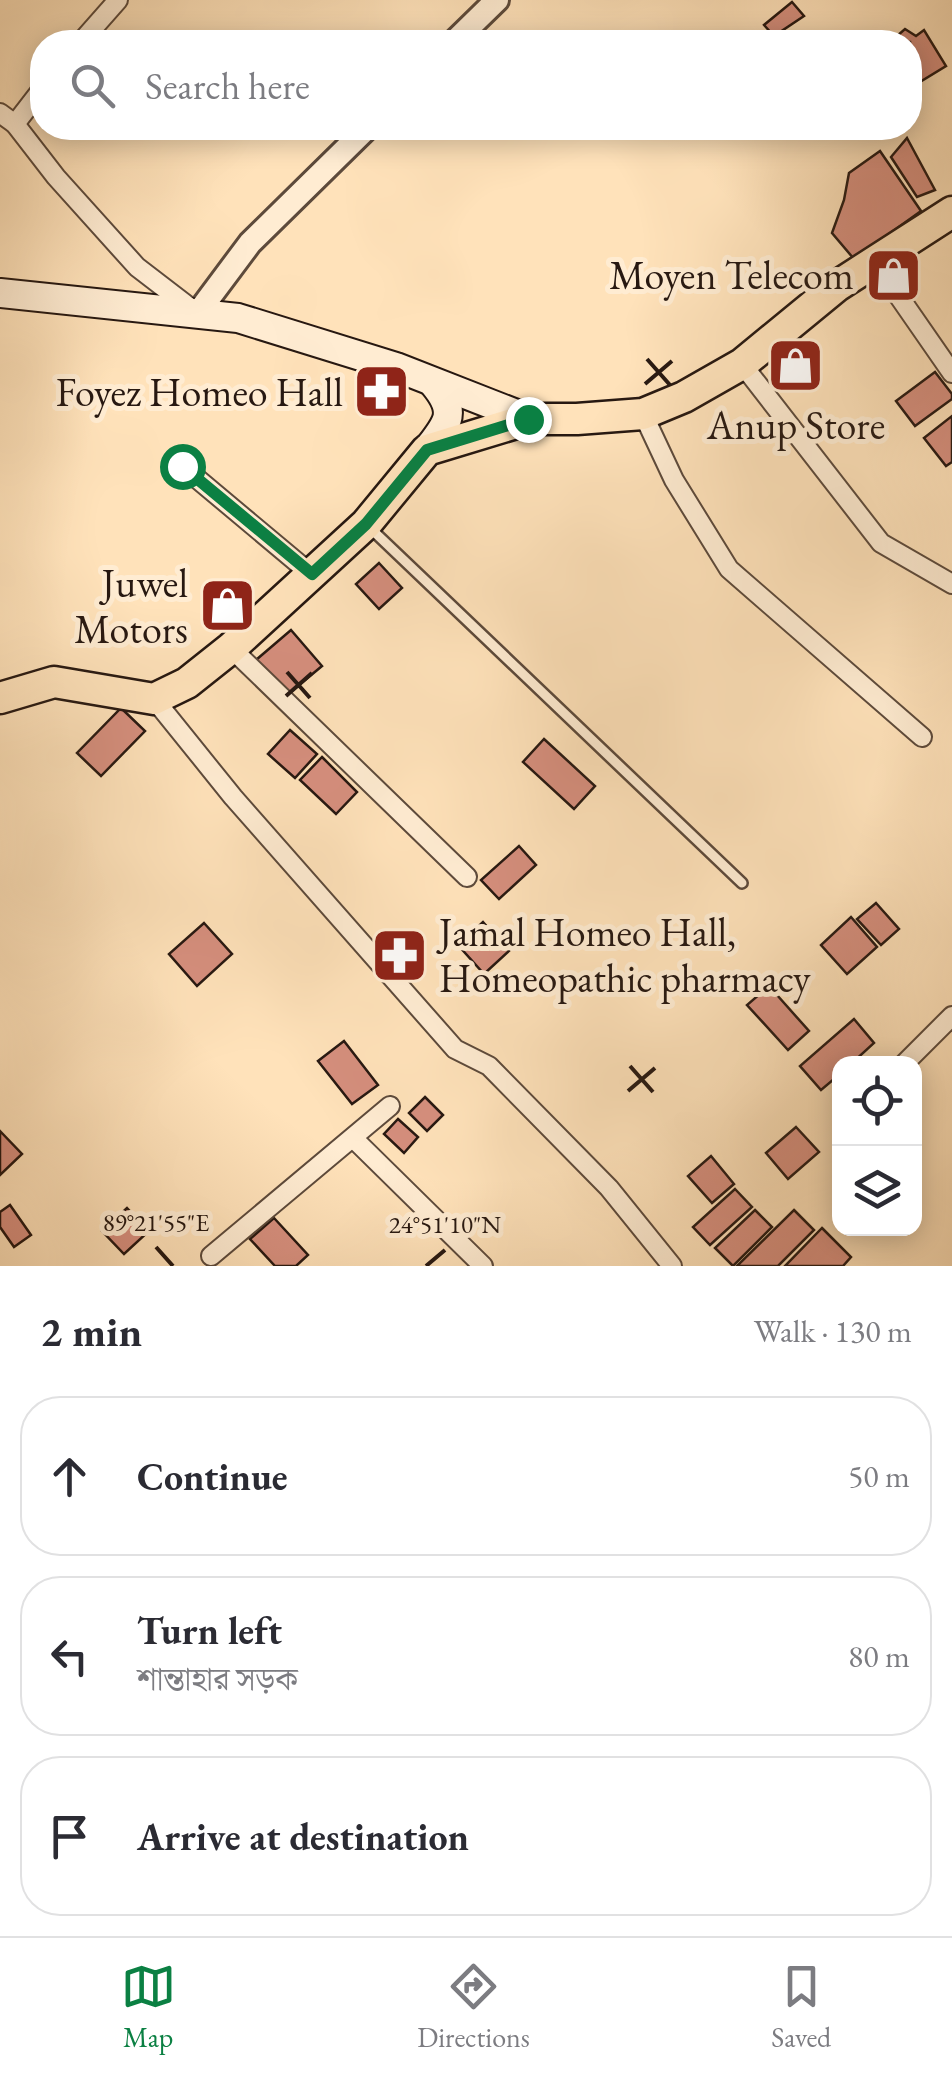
<!DOCTYPE html>
<html lang="en">
<head>
<meta charset="utf-8">
<style>
  :root { --surface:#fff; --page:#f7f7f7; --text:#2b2b33; --muted:#7c7c81; --line:#e1e1e2; --accent:#0b8043 }
  body { margin:0; font-family:"EB Garamond","Noto Serif Bengali",serif; background:var(--page); color:var(--text) }
  .controls { position:absolute; right:30px; bottom:30px; display:grid; overflow:hidden; border-radius:20px; box-shadow:0 5px 25px #0003 }
  .controls button { width:90px; height:90px; display:grid; place-items:center; padding:0; border:0; border-bottom:2px solid var(--line); background:var(--surface); color:var(--text); font:50px sans-serif }
  .stop { position:absolute; width:30px; height:30px; margin:-22px; border:8px solid #0b8043; border-radius:50%; background:#fff }
  .stop.end { background:#0b8043; border-color:#fff; box-shadow:0 2px 10px #0008 }
  .list { margin:0; padding:0; list-style:none }
  h2 { display:flex; justify-content:space-between; align-items:center; height:130px; margin:0; padding:0 40px; font-size:42px }
  h2 small { font-size:32px; font-weight:400; color:var(--muted) }
  .list li { display:grid; grid-template-columns:65px 1fr auto; gap:30px; align-items:center; box-sizing:border-box; height:160px; margin:0 20px 20px; padding:0 20px; border:2px solid var(--line); border-radius:40px }
  .list b { display:block; font-size:38px; white-space:nowrap }
  .list p { margin:0; font-size:32px; white-space:nowrap; color:var(--muted) }
  .list em { font-size:32px; font-style:normal; color:var(--muted) }
  .icon { flex:none; width:55px; height:55px; fill:none; stroke:currentColor; stroke-width:2; stroke-linecap:round; stroke-linejoin:round }
  .map { position:relative; flex:none; width:952px; height:1266px; overflow:hidden }
  .search { position:absolute; background:var(--surface); box-shadow:0 5px 25px #0003; left:30px; right:30px; top:30px; height:110px; display:flex; align-items:center; gap:25px; box-sizing:border-box; padding:0 35px; border-radius:40px; color:var(--muted); font-size:38px }
  .sheet { height:670px; background:var(--surface) }
  nav { display:flex; justify-content:space-around; align-items:center; box-sizing:border-box; height:140px; border-top:2px solid var(--line); background:var(--surface); font-size:28px; color:var(--muted) }
  nav a { display:grid; justify-items:center; gap:5px }
  nav .on { color:var(--accent) }
  .map>svg:first-child { display:block }
  .building { fill:#d68f7e; stroke:#271811; stroke-width:2.5 }
  .lines { fill:none; stroke-linecap:round; stroke-linejoin:round }
  .service-casing { stroke:#5d4a3b; stroke-width:14 }
  .minor-casing { stroke:#5d4a3b; stroke-width:22 }
  .tertiary-casing { stroke:#5d4a3b; stroke-width:28 }
  .secondary-casing { stroke:#271811; stroke-width:32 }
  .primary-casing { stroke:#271811; stroke-width:35 }
  .service { stroke:#ffecd2; stroke-width:9 }
  .minor { stroke:#ffecd2; stroke-width:18 }
  .tertiary { stroke:#ffecd2; stroke-width:22 }
  .secondary { stroke:#ffecd2; stroke-width:28 }
  .primary { stroke:#ffe2ba; stroke-width:30 }
  .route { stroke:#0b8043; stroke-width:12 }
  .ticks { fill:none; stroke:#271811; stroke-width:4 }
  .labels { text-anchor:middle; stroke-width:10; stroke-linejoin:round; paint-order:stroke }
  .poi-label { font-size:40px; fill:#271811; stroke:#ffecd2; text-anchor:end }
  .ticks-label { font-size:25px; text-anchor:middle; fill:#271811; stroke:#ffecd2; stroke-width:10; stroke-linejoin:round; paint-order:stroke }
</style>
</head>
<body>
<div class="map">
<svg width="952" height="1266" viewBox="0 0 952 1266">
  <rect width="100%" height="100%" fill="#ffe2ba"/>
  <filter id="stains"><feTurbulence type="fractalNoise" baseFrequency=".002" numOctaves="4"/><feColorMatrix values="0 0 0 0 .2 0 0 0 0 .09 0 0 0 0 .02 0 0 0 .5 -.17"/></filter>
  <radialGradient id="worn" r=".72"><stop offset=".6" stop-color="#630" stop-opacity="0"/><stop offset="1" stop-color="#630" stop-opacity=".3"/></radialGradient>
  <g class="building">
    <polygon points="792,2 804,16 774,36 764,25"/>
    <polygon points="905,29 916,36 924,30 946,66 910,88 910,42 890,42"/>
    <polygon points="907,138 935,190 917,197 891,157"/>
    <polygon points="880,151 921,211 854,259 832,233 844,200 849,173"/>
    <polygon points="935,372 952,394 952,399 915,426 896,401"/>
    <polygon points="952,416 952,462 946,466 924,438"/>
    <polygon points="379,563 402,588 379,609 356,584"/>
    <polygon points="291,630 322,666 286,696 256,660"/>
    <polygon points="121,708 145,731 101,776 77,753"/>
    <polygon points="290,730 317,754 295,778 268,754"/>
    <polygon points="544,739 595,786 574,809 523,762"/>
    <polygon points="322,757 357,792 336,814 300,780"/>
    <polygon points="519,846 536,865 499,899 481,880"/>
    <polygon points="876,903 899,929 881,945 857,919"/>
    <polygon points="851,917 877,947 847,974 821,945"/>
    <polygon points="483,922 509,951 484,974 458,945"/>
    <polygon points="204,923 232,954 197,986 169,954"/>
    <polygon points="769,986 809,1031 788,1050 747,1005"/>
    <polygon points="854,1019 874,1043 851,1064 840,1064 840,1074 821,1090 800,1066"/>
    <polygon points="344,1041 378,1085 352,1104 318,1061"/>
    <polygon points="425,1097 443,1115 427,1131 409,1113"/>
    <polygon points="398,1119 418,1137 404,1153 384,1134"/>
    <polygon points="796,1127 819,1152 788,1179 766,1153"/>
    <polygon points="0,1131 22,1154 0,1175"/>
    <polygon points="711,1156 734,1184 712,1203 688,1176"/>
    <polygon points="735,1189 752,1207 710,1245 693,1227"/>
    <polygon points="10,1205 31,1235 14,1247 0,1227 0,1212"/>
    <polygon points="127,1208 149,1231 124,1254 102,1231"/>
    <polygon points="755,1210 772,1227 733,1266 715,1248"/>
    <polygon points="794,1210 814,1230 778,1266 737,1266"/>
    <polygon points="274,1218 308,1255 296,1266 275,1266 250,1239"/>
    <polygon points="822,1228 851,1257 843,1266 785,1266"/>
  </g>
  <g class="lines">
    <defs>
      <polyline id="service" points="368,526 742,883"/>
      <g id="minor">
        <polyline points="81,42 118,0"/>
        <polyline points="0,113 15,124 56,177 137,267 193,310"/>
        <polyline points="15,124 42,89"/>
        <polyline points="875,262 952,373"/>
        <polyline points="742,364 881,543 952,584"/>
        <polyline points="643,414 674,480 729,569 922,737"/>
        <polyline points="182,466 311,574"/>
        <polyline points="231,648 467,877"/>
        <polyline points="154,699 233,797 455,1049 489,1066 609,1188 672,1266"/>
        <polyline points="904,1064 952,1016"/>
        <polyline points="353,1138 483,1266"/>
        <polyline points="211,1256 390,1106"/>
      </g>
      <g id="tertiary">
        <polyline points="454,42 497,0"/>
        <polyline points="197,314 250,243 367,128"/>
      </g>
      <g id="secondary">
        <polyline points="0,293 238,318 396,367 529,419"/>
        <path d="M427,450C448,423 458,413 434,384"/>
      </g>
      <polyline id="primary" points="0,698 54,682 154,699 187,683 231,648 366,524 427,450 529,419 577,419 643,414 684,397 742,364 837,286 952,212"/>
    </defs>
    <use href="#service" class="service-casing"/>
    <use href="#minor" class="minor-casing"/>
    <use href="#tertiary" class="tertiary-casing"/>
    <use href="#secondary" class="secondary-casing"/>
    <use href="#primary" class="primary-casing"/>
    <use href="#service" class="service"/>
    <use href="#minor" class="minor"/>
    <use href="#tertiary" class="tertiary"/>
    <use href="#secondary" class="secondary"/>
    <use href="#primary" class="primary"/>
  </g>
  <g class="lines">
    <polyline class="route" points="182,466 312,574 366,524 427,450 528,419"/>
  </g>
  <path class="ticks" d="M647,359L670,385M645,384L672,361M287,672L310,698M286,696L312,673M630,1066L653,1092M628,1091L655,1068M156,1247L173,1266M426,1266L445,1250"/>
  <defs>
    <symbol id="shop-square" viewBox="-11 -11 22 22"><rect x="-9" y="-9" width="18" height="18" rx="4" fill="#8f2418" stroke="#ffecd2"/><path d="M-5-2.5h2.3a2.7 3.5 0 0 1 5.4 0H5L5.5 6h-11ZM-1.5-2.5h3a1.5 2.3 0 0 0-3 0Z" fill="#fff"/></symbol>
    <symbol id="pharmacy-square" viewBox="-11 -11 22 22"><rect x="-9" y="-9" width="18" height="18" rx="4" fill="#8f2418" stroke="#ffecd2"/><path d="M-2-6h4v4h4v4h-4v4h-4v-4h-4v-4h4Z" fill="#fff"/></symbol>
  </defs>
  <g fill-rule="evenodd">
    <use href="#shop-square" x="862" y="244" width="63" height="63"/>
    <use href="#shop-square" x="764" y="334" width="63" height="63"/>
    <use href="#pharmacy-square" x="350" y="360" width="63" height="63"/>
    <use href="#shop-square" x="196" y="574" width="63" height="63"/>
    <use href="#pharmacy-square" x="368" y="924" width="63" height="63"/>
  </g>
  <g class="labels">
    <g class="poi-label">
      <text x="854" y="289">Moyen Telecom</text>
      <text x="343" y="406">Foyez Homeo Hall</text>
      <text x="796" y="439" text-anchor="middle">Anup Store</text>
      <text x="188" y="597">Juwel<tspan x="188" dy="46">Motors</tspan></text>
      <text x="439" y="946" text-anchor="start">Jamal Homeo Hall,<tspan x="439" dy="46">Homeopathic pharmacy</tspan></text>
    </g>
  </g>
  <g class="ticks-label">
    <text x="156" y="1231">89°21'55"E</text>
    <text x="445" y="1233">24°51'10"N</text>
  </g>
  <rect width="100%" height="100%" filter="url(#stains)"/>
  <rect width="100%" height="100%" fill="url(#worn)"/>
</svg>
<div class="controls">
<button><svg class="icon" aria-label="locate" viewBox="0 0 24 24"><circle cx="12" cy="12" r="6"/><path d="M12 2v4M12 18v4M2 12h4M18 12h4"/></svg></button>
<button><svg class="icon" aria-label="layers" viewBox="0 0 24 24"><path d="M12 4l9 5-9 5-9-5zM3 14l9 5 9-5"/></svg></button>
</div>
<div class="stop" style="left:182px;top:466px"></div>
<div class="stop end" style="left:528px;top:419px"></div>
<div class="search"><svg class="icon" aria-label="search" viewBox="0 0 24 24"><circle cx="10" cy="10" r="6"/><path d="M15 15l6 6"/></svg>Search here</div>
</div>
<section class="sheet">
<h2>2 min<small>Walk · 130 m</small></h2>
<ul class="list">
<li><svg class="icon" aria-label="ahead" viewBox="0 0 24 24"><path d="M12 20V5M6 11l6-6 6 6"/></svg><div><b>Continue</b></div><em>50 m</em></li>
<li><svg class="icon" aria-label="left" viewBox="0 0 24 24"><path d="M17 20v-9H6M10 6l-5 5 5 5"/></svg><div><b>Turn left</b><p>শান্তাহার সড়ক</p></div><em>80 m</em></li>
<li><svg class="icon" aria-label="arrive" viewBox="0 0 24 24"><path d="M6 21V4h12l-3 4 3 4H6"/></svg><div><b>Arrive at destination</b></div></li>
</ul>
</section>
<nav>
<a class="on"><svg class="icon" aria-label="map" viewBox="0 0 24 24"><path d="M3 6l6-2 6 2 6-2v14l-6 2-6-2-6 2zM9 4v14M15 6v14"/></svg>Map</a>
<a><svg class="icon" aria-label="directions" viewBox="0 0 24 24"><path d="M12 3l9 9-9 9-9-9zM9 14v-3h6M13 9l2 2-2 2"/></svg>Directions</a>
<a><svg class="icon" aria-label="saved" viewBox="0 0 24 24"><path d="M7 4h10v16l-5-4-5 4z"/></svg>Saved</a>
</nav>
</body>
</html>
